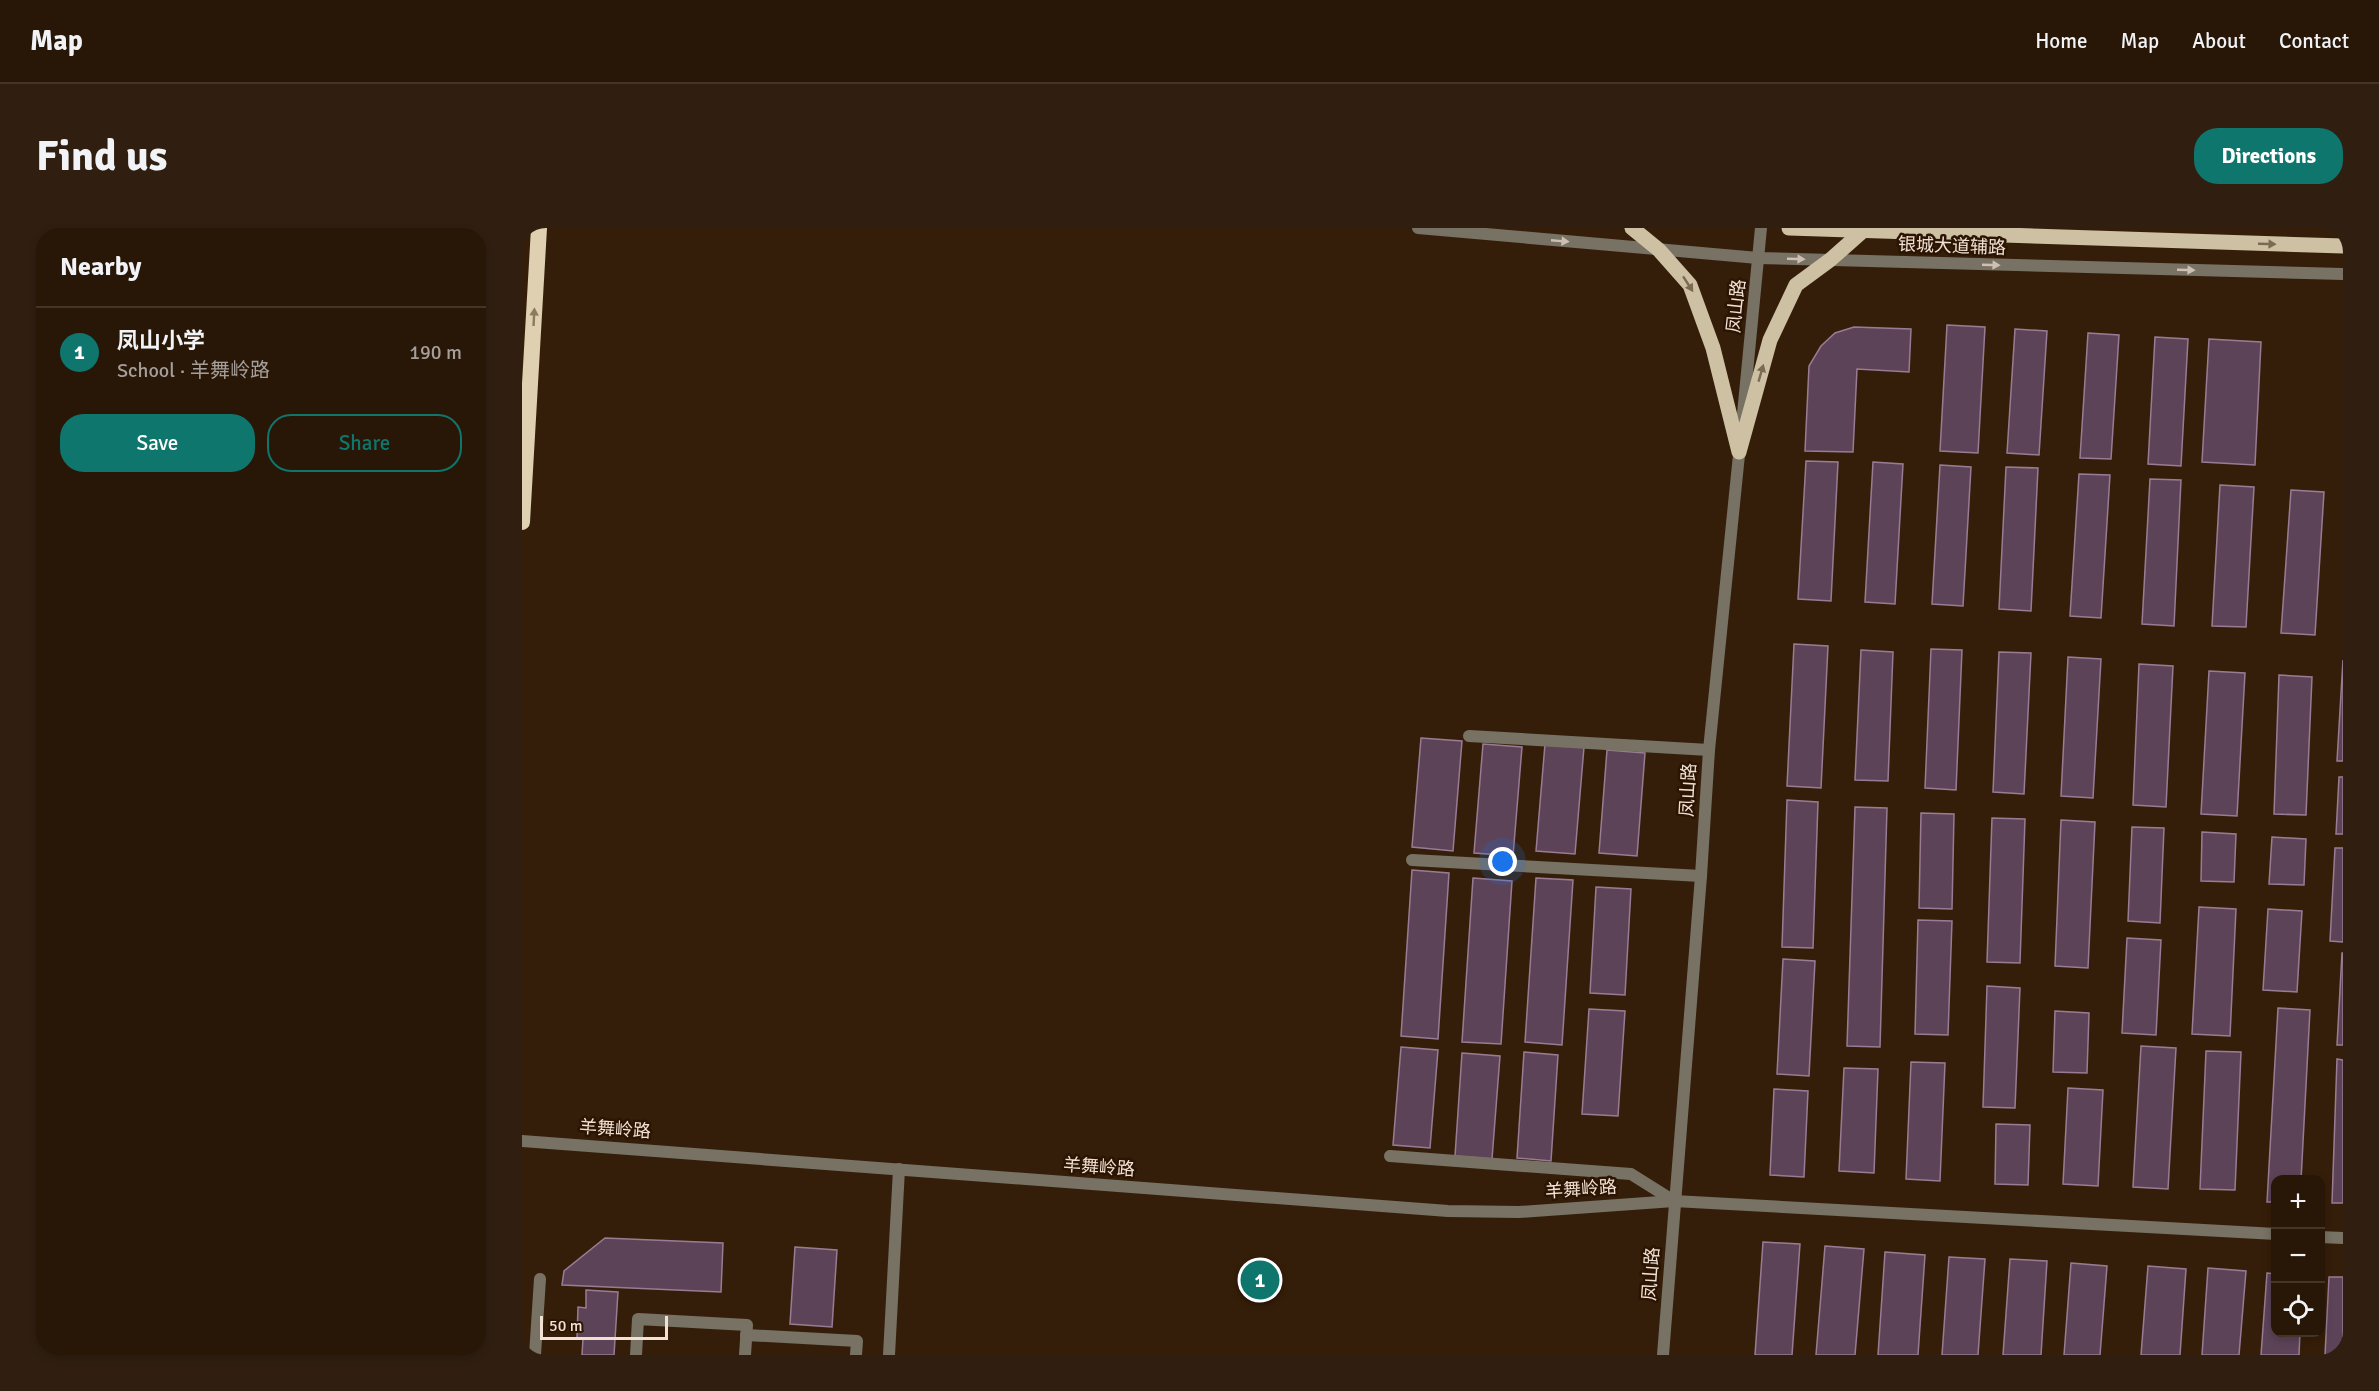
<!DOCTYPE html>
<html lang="en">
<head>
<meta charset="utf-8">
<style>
  :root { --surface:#281607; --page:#301f11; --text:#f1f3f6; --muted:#a59f9b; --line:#443528; --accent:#0f766e }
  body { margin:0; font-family:Signika,"Noto Sans SC",sans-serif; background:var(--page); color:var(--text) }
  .controls { position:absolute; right:18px; bottom:18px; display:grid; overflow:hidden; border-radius:12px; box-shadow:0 3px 9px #0003 }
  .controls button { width:54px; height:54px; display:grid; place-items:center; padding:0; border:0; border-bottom:2px solid var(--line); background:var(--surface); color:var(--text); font:30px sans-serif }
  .scale { position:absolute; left:18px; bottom:15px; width:128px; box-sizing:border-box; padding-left:6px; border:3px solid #f1e1d4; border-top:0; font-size:16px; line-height:21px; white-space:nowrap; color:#f1e1d4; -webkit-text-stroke:4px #2b1401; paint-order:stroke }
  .you { position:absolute; left:981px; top:634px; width:21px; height:21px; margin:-15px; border:4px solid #fff; border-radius:50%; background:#1a73e8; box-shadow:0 0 0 9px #1a73e833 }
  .badge { display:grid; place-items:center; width:39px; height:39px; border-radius:50%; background:var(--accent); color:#fff; font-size:20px; font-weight:700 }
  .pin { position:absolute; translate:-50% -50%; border:3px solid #fff; box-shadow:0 2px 6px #0006 }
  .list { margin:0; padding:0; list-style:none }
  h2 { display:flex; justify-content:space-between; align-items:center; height:78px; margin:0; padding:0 24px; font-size:26px }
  h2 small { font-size:20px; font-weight:400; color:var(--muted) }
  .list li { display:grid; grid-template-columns:39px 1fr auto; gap:18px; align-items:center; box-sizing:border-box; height:90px; padding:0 24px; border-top:2px solid var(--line) }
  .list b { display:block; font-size:22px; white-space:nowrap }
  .list p { margin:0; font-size:20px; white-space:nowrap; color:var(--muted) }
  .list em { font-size:20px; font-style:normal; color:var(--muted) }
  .actions { display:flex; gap:12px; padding:18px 24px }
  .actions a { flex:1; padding:14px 0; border:2px solid var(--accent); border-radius:24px; text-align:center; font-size:21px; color:var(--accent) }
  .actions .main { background:var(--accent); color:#fff }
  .icon { flex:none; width:33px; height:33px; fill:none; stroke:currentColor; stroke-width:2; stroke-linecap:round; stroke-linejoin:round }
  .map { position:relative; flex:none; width:1821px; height:1127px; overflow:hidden; border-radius:24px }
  header { display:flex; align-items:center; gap:36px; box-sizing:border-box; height:84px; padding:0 30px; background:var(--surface); border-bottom:2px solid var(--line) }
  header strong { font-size:28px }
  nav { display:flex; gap:33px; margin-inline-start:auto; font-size:21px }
  .intro { display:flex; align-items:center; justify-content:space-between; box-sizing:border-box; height:144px; padding:0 36px }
  h1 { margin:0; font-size:42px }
  .button { padding:15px 27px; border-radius:24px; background:var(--accent); color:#fff; font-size:21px; font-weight:700 }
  main { display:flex; gap:36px; padding:0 36px }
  aside { flex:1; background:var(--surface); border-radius:24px; box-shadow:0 3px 9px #0003 }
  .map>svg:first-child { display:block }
  .building { fill:#5d4358; stroke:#997c93; stroke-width:1.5 }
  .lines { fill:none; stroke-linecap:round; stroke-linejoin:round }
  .minor { stroke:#787264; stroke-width:12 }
  .tertiary { stroke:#787264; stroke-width:12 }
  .primary { stroke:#cdc0a3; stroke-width:15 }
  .trunk { stroke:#ded0b0; stroke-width:16 }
  .oneway { fill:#cdc0b2 }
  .oneway2 { fill:#7c6a52 }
  .oneway3 { fill:#8d7b61 }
  .labels { text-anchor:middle; stroke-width:5; stroke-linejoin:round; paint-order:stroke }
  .street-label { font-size:18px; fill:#f1e1d4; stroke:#2b1401 }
</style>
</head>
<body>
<header>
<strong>Map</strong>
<nav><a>Home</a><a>Map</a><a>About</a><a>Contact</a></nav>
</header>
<div class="intro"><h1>Find us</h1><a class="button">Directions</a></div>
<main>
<aside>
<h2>Nearby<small></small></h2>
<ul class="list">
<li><span class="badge">1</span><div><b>凤山小学</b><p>School · 羊舞岭路</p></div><em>190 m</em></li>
</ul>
<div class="actions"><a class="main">Save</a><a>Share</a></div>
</aside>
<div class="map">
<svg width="1821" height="1127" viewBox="0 0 1821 1127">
  <rect width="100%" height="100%" fill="#351e09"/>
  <g class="building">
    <polygon points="1425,97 1463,99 1456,225 1418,223"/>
    <polygon points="1332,99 1389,101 1387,144 1335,141 1331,224 1283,223 1287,138 1299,118 1313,105"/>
    <polygon points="1493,101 1525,103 1517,227 1485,225"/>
    <polygon points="1566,105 1597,107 1589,231 1558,230"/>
    <polygon points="1633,109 1666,111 1659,238 1626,236"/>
    <polygon points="1687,111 1739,114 1733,237 1680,234"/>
    <polygon points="1284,233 1316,234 1309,373 1276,371"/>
    <polygon points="1351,234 1381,236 1373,376 1343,374"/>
    <polygon points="1418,237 1449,239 1441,378 1410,376"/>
    <polygon points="1484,239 1516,240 1509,383 1477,381"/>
    <polygon points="1557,246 1588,247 1579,390 1548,388"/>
    <polygon points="1628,251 1659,252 1652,398 1620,396"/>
    <polygon points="1698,257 1732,259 1724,399 1690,398"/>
    <polygon points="1769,262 1802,264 1793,407 1759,405"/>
    <polygon points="1272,416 1306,418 1299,560 1265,558"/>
    <polygon points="1409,421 1440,422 1434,562 1403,560"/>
    <polygon points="1339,422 1371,424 1366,553 1333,552"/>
    <polygon points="1477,424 1509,425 1502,566 1471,564"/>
    <polygon points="1546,429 1579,431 1571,570 1539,568"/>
    <polygon points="1821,432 1821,533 1815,533"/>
    <polygon points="1617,436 1651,438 1644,579 1611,577"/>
    <polygon points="1687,443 1723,445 1715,588 1679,586"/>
    <polygon points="1757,447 1790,449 1784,587 1752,586"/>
    <polygon points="899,510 940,513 931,623 890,619"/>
    <polygon points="961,516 1000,519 991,628 952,625"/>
    <polygon points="1023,516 1062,519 1053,626 1014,623"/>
    <polygon points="1085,522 1123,525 1115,628 1077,625"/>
    <polygon points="1817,549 1821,549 1821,606 1814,606"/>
    <polygon points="1265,572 1296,574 1291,720 1260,719"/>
    <polygon points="1333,579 1365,580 1358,819 1325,818"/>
    <polygon points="1399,585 1432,586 1430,681 1397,680"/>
    <polygon points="1470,590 1503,591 1498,735 1465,734"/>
    <polygon points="1539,592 1573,594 1566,740 1533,738"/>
    <polygon points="1610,599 1642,600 1638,695 1606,693"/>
    <polygon points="1680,604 1714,606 1712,654 1679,653"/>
    <polygon points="1750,609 1784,611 1782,657 1747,656"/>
    <polygon points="1813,620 1821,620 1821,714 1808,713"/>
    <polygon points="890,642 927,645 916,811 879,808"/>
    <polygon points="951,650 990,653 979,816 940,814"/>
    <polygon points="1014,650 1051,652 1040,817 1003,814"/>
    <polygon points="1074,659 1109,661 1103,767 1068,765"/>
    <polygon points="1677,679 1714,681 1708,808 1670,806"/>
    <polygon points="1746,681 1780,683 1775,764 1741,762"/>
    <polygon points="1396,692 1430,693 1426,807 1393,806"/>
    <polygon points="1605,710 1639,712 1634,807 1600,805"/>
    <polygon points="1820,725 1821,725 1821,817 1815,817"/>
    <polygon points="1261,731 1293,733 1287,848 1255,846"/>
    <polygon points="1465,758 1498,760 1493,880 1461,879"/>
    <polygon points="1756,780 1788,782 1779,952 1754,952 1754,974 1745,974"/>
    <polygon points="1067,781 1103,783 1096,888 1060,886"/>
    <polygon points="1533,783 1567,785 1565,845 1531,844"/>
    <polygon points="1619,818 1654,820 1646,961 1611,959"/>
    <polygon points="879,819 916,822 908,920 871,917"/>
    <polygon points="1684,823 1719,824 1713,962 1678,961"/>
    <polygon points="1002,824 1036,827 1029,933 995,930"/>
    <polygon points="940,825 978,828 970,931 933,928"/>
    <polygon points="1815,831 1821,832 1821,975 1810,975"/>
    <polygon points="1389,834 1423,835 1418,953 1384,951"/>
    <polygon points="1322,840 1356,841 1352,945 1317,943"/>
    <polygon points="1546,860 1581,862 1576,958 1541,956"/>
    <polygon points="1252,861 1286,863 1282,949 1248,947"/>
    <polygon points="1474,896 1508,897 1506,957 1473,956"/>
    <polygon points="83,1010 201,1015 199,1064 40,1057 42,1043"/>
    <polygon points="1241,1014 1278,1016 1270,1127 1233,1127"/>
    <polygon points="1303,1018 1342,1021 1333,1127 1294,1127"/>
    <polygon points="273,1019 315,1022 310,1099 268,1096"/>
    <polygon points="1363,1024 1403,1027 1396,1127 1356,1127"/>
    <polygon points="1427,1029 1463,1031 1456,1127 1420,1127"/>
    <polygon points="1488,1031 1525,1033 1519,1127 1481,1127"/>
    <polygon points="1549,1035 1585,1038 1578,1127 1542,1127"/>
    <polygon points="1626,1038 1664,1041 1658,1127 1619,1127"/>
    <polygon points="1686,1040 1724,1043 1717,1127 1680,1127"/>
    <polygon points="1745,1045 1754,1046 1754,1104 1778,1104 1777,1127 1739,1127"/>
    <polygon points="1807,1049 1821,1049 1821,1127 1803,1127"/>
    <polygon points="64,1062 96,1064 92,1127 60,1127 61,1110 55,1110 56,1079 64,1080"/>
  </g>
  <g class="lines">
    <g class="minor">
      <polyline points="947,508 1187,522"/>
      <polyline points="890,632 1179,648"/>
      <polyline points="868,928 1109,946 1152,973 1754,1006"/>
      <polyline points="1798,1009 1821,1010"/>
      <polyline points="224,1107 335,1113 334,1127"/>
      <polyline points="13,1127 18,1051"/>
      <polyline points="114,1127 116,1091 225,1097 223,1127"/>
      <polyline points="367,1127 377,941"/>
    </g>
    <g class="tertiary">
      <polyline points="896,0 1236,30 1821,46"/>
      <polyline points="1220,196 1239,0"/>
      <polyline points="0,913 926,983 997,984 1152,973"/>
      <polyline points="1141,1127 1179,648 1187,522 1218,217"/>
    </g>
    <g class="primary">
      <polyline points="1110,0 1137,22 1168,57 1191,120 1217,224 1248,112 1274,57 1308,32 1342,2"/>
      <polyline points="1267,0 1821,18"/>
    </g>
    <polyline class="trunk" points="0,294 17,0"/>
  </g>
  <defs><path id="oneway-solid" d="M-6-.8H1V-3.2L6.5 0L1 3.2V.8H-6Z" transform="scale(1.5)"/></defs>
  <g class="oneway">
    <use href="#oneway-solid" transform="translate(1038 13) rotate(5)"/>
    <use href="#oneway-solid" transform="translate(1274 31) rotate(2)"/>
    <use href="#oneway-solid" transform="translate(1469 37) rotate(2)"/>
    <use href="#oneway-solid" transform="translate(1664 42) rotate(2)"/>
  </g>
  <g class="oneway2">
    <use href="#oneway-solid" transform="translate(1745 16) rotate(2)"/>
    <use href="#oneway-solid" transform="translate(1166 56) rotate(57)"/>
    <use href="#oneway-solid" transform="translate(1239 145) rotate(-74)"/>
  </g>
  <use class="oneway3" href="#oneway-solid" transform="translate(12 89) rotate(-87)"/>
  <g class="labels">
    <g class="street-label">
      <text transform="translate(1430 18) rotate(2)" y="6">银城大道辅路</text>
      <text transform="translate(1214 78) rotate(-84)" y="6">凤山路</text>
      <text transform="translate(1166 562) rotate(-87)" y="6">凤山路</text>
      <text transform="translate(93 901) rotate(4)" y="6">羊舞岭路</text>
      <text transform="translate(577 939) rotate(4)" y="6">羊舞岭路</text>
      <text transform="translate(1059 961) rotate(-4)" y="6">羊舞岭路</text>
      <text transform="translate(1129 1046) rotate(-86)" y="6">凤山路</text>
    </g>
  </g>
</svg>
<div class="controls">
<button>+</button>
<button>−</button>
<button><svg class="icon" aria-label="locate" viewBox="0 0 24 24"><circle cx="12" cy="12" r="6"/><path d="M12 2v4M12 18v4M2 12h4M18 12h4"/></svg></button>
</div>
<div class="scale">50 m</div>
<div class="you"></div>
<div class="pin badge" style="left:738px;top:1052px">1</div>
</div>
</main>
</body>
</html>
